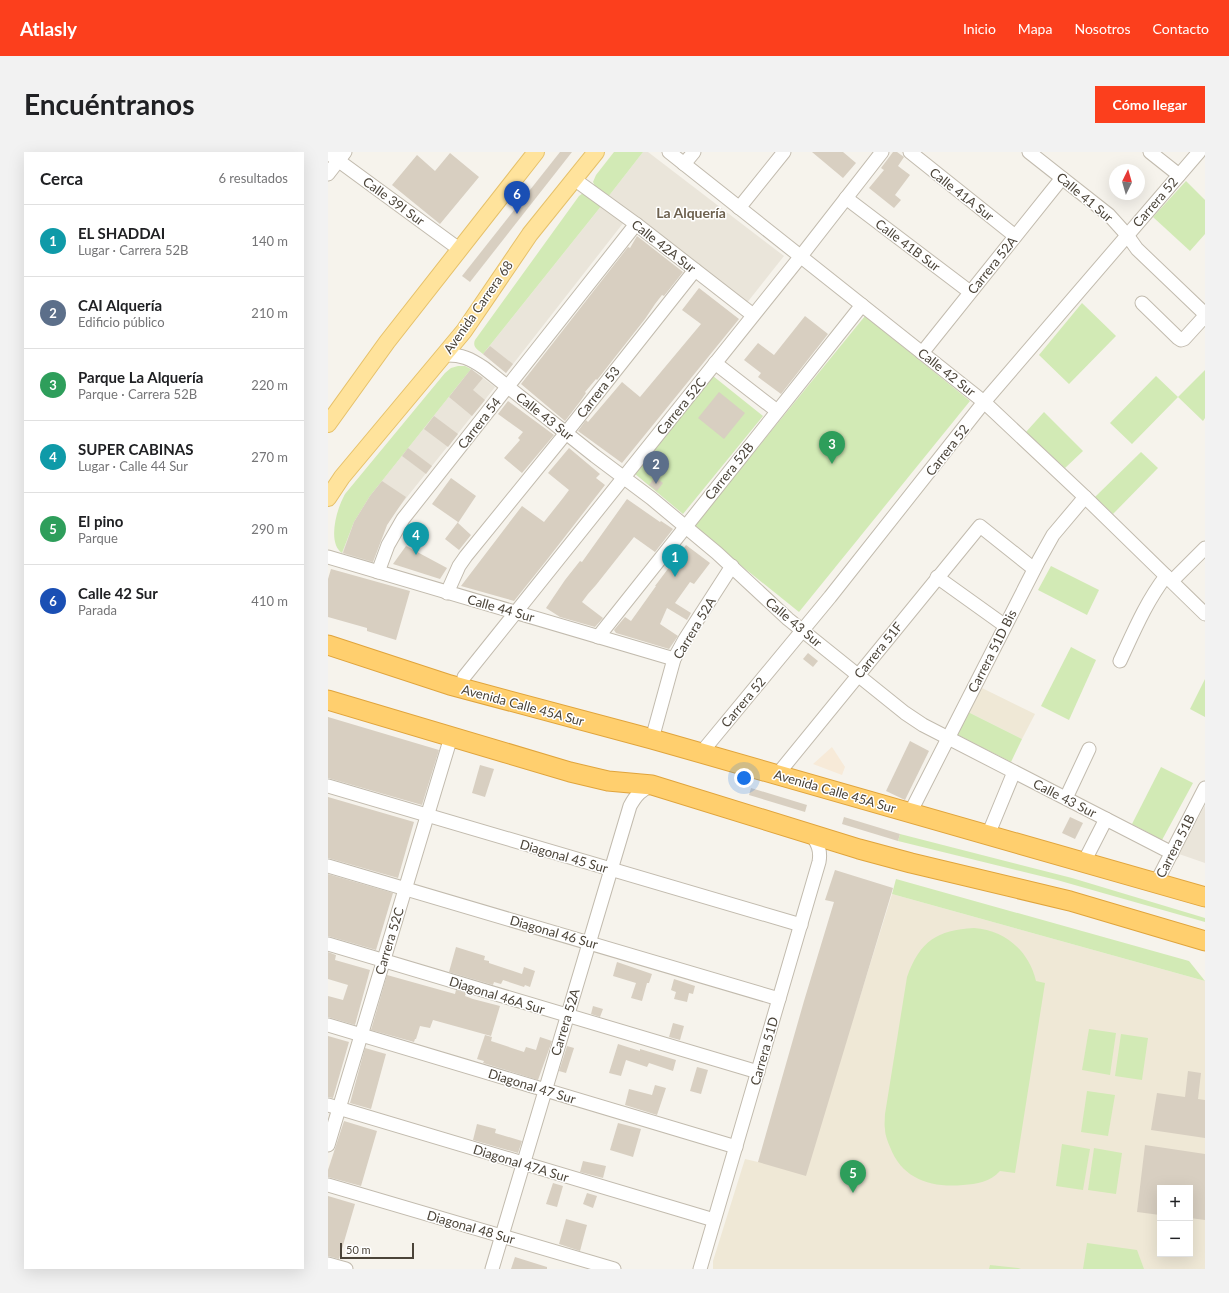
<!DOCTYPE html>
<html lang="es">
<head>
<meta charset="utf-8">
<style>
  :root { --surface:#fff; --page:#f2f2f2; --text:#202124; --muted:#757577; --line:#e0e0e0; --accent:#fc3f1d }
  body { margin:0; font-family:Lato,sans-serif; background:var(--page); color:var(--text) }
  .controls { position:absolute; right:12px; bottom:12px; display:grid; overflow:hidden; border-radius:0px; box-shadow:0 4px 16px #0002 }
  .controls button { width:36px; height:36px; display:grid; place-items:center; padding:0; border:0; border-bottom:1px solid var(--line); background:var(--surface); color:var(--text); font:20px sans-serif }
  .compass { position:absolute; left:781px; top:12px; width:36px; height:36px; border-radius:50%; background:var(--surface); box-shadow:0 4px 16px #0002; rotate:5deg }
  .scale { position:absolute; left:12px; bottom:10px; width:74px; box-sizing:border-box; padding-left:4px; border:2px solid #4b4439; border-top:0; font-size:11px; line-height:14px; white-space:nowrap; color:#4b4439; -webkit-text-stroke:3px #fff; paint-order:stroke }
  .you { position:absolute; left:416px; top:626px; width:14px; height:14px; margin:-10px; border:3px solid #fff; border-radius:50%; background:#1a73e8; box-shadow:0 0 0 6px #1a73e833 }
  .badge { display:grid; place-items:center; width:26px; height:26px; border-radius:50%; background:var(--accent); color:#fff; font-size:13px; font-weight:700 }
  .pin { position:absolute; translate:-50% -33px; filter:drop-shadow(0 1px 2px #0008) }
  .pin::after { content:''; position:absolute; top:21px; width:14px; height:12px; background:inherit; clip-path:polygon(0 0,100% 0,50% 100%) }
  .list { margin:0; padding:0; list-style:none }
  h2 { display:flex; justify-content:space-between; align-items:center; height:52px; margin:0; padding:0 16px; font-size:17px }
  h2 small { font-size:13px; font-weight:400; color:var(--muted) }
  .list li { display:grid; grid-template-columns:26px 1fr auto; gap:12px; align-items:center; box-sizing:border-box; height:72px; padding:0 16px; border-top:1px solid var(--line) }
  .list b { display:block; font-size:15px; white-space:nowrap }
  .list p { margin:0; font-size:13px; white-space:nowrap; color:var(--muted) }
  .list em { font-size:13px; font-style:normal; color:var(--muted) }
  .map { position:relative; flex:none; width:877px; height:1117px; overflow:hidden; border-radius:0px }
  header { display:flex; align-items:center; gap:24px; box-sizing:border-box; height:56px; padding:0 20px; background:var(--accent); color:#fff }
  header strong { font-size:19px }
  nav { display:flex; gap:22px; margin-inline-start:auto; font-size:14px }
  .intro { display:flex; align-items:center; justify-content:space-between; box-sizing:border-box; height:96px; padding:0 24px }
  h1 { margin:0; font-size:28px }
  .button { padding:10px 18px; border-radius:0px; background:var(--accent); color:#fff; font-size:14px; font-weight:700 }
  main { display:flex; gap:24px; padding:0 24px }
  aside { flex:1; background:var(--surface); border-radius:0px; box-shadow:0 4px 16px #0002 }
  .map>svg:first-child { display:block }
  .residential { fill:#eae5da }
  .commercial { fill:#f7ead8 }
  .education { fill:#efe8d6; fill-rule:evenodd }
  .green { fill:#d2eab5 }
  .building { fill:#d8cfc1 }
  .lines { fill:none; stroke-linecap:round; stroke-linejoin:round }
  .minor-casing { stroke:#c2bbae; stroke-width:15 }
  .major-casing { stroke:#e6c16a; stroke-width:18 }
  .highway-casing { stroke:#e0a43c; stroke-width:21 }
  .minor { stroke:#fff; stroke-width:13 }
  .major { stroke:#ffe39c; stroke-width:16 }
  .highway { stroke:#ffcf6e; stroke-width:19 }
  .labels { text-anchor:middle; stroke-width:3; stroke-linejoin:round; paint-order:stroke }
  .street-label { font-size:13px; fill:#4b4439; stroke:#fff }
  .neighbourhood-label { font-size:14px; font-weight:bold; fill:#6e6250; stroke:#fff }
</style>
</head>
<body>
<header>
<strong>Atlasly</strong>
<nav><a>Inicio</a><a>Mapa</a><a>Nosotros</a><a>Contacto</a></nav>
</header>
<div class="intro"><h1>Encuéntranos</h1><a class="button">Cómo llegar</a></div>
<main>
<aside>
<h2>Cerca<small>6 resultados</small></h2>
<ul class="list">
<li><span class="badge" style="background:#0f9aa8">1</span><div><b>EL SHADDAI</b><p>Lugar · Carrera 52B</p></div><em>140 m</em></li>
<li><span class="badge" style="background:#5c6f8a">2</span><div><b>CAI Alquería</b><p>Edificio público</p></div><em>210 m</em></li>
<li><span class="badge" style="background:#2e9e5b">3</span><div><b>Parque La Alquería</b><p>Parque · Carrera 52B</p></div><em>220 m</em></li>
<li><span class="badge" style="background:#0f9aa8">4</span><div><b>SUPER CABINAS</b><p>Lugar · Calle 44 Sur</p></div><em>270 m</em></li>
<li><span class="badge" style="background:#2e9e5b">5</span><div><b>El pino</b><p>Parque</p></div><em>290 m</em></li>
<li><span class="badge" style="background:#1a4fb4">6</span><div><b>Calle 42 Sur</b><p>Parada</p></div><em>410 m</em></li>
</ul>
</aside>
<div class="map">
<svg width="877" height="1117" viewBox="0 0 877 1117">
  <rect width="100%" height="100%" fill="#f6f3ec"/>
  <g class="residential">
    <polygon points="315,0 320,0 456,104 418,152 280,45"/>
    <polygon points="274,53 296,70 178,221 155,202"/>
    <polygon points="143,217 167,235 67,360 59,373 44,412 14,401 26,370 42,344"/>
    <polygon points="877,653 877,711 851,702"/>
  </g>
  <polygon class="commercial" points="504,595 517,615 514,623 485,612"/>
  <g class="education">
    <polygon points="652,535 707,562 694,587 640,560"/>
    <path d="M564,742L877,829V1117H385V1109L417,1007L430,1010L526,864ZM832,1036H862V1102H832Z"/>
  </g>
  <g class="green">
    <polygon points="286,0 315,0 280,45 268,36 265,30 268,23"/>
    <polygon points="858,29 877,48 877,82 862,99 825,65"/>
    <path d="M255,41L257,42L274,53L155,202C150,198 144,195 147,188L251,44Z"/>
    <polygon points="754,151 788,184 741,232 711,203"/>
    <polygon points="537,164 642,249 471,460 365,375"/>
    <path d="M130,214H137L143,217L42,344L26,370L14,401C0,392 7,360 17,342L117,221L123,216Z"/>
    <polygon points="877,218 877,266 875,269 850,245 804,292 782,271 828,224 850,245"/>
    <polygon points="385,224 435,264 355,362 306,321"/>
    <polygon points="716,260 755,299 737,316 698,280"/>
    <polygon points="813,300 830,316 785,362 767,345"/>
    <polygon points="723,414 771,438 759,463 710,438"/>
    <polygon points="743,495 768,508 741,568 713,554"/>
    <polygon points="877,527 877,565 862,557"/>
    <polygon points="640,560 694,587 683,610 628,582"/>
    <polygon points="833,615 865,631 834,688 804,672"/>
    <polygon points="572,682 744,726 877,766 877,770 729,728 570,689"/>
    <polygon points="568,727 861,809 877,829 564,742"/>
    <path d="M646,776C677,778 701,799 708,829L717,831L687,1021L672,1019C662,1030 649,1032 635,1033C603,1036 574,1027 562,995C560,990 557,983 557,977C556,972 557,967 557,962L579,825C592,789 609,778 646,776Z"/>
    <polygon points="761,877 788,881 782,923 754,918"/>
    <polygon points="793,882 820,886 814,928 787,924"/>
    <polygon points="759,939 787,943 780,984 753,980"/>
    <polygon points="734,992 762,997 755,1038 728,1034"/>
    <polygon points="766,996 794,1001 788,1042 760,1038"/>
    <polygon points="759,1091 809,1098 816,1117 755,1117"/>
    <polygon points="662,1113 690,1116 693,1117 661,1117"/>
  </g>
  <g class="building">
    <polygon points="232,0 244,0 142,130 134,124"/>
    <polygon points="484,0 515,0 528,11 515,26"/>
    <polygon points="565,0 569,0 576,5 570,14 582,23 567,43 573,48 566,56 541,36 556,18 553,16"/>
    <polygon points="122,1 151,25 112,72 64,33 89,3 107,19"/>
    <polygon points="309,84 355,120 336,144 334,143 327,152 317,167 269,228 268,227 257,240 258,241 251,251 237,269 193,232 300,95 302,96"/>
    <polygon points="371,136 411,167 294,311 250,279 258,268 260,270 294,230 312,245 373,172 354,158"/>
    <polygon points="477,164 500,182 453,242 430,225 433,221 416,208 430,191 446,203"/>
    <polygon points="162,194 185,212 178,221 155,202"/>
    <polygon points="143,217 155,226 145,238 157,248 144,264 121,245"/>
    <polygon points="391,240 417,261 396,287 370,266"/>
    <polygon points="180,249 226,283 194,321 176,306 192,288 190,286 195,280 170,262"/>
    <polygon points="106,264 130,282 120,295 96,277"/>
    <polygon points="80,296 104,314 98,322 74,304"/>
    <polygon points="241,296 272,322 268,326 277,333 218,409 186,449 133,434 194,354 216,370 235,346 241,338 220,321"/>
    <polygon points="327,325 335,331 329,339 321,333"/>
    <polygon points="123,326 148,344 130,371 143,383 131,398 117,387 130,370 104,352"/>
    <polygon points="54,329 78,345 59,373 45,410 15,401 26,370 42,344"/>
    <polygon points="299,347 332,370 333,369 345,377 327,400 306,385 268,433 260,442 254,450 275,466 267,475 232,465 218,456 237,428 252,409 254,410"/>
    <polygon points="358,393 382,411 366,432 362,430 347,451 363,461 359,468 339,456 332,472 350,484 341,497 288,481 286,478 297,465 303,469 328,434 327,434"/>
    <polygon points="78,394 119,416 112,427 65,412"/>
    <polygon points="3,417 82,439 68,488 39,479 39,476 0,465 0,427"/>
    <polygon points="480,501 490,509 485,515 475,507"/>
    <polygon points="0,565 111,598 94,653 0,626"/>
    <polygon points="582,589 601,599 577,648 558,639"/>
    <polygon points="152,613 166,617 157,645 144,641"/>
    <polygon points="423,636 479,653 477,660 421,643"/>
    <polygon points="0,645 86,670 70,726 0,706"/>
    <polygon points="516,665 572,682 570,689 514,672"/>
    <polygon points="742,665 755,671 747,687 734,681"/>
    <polygon points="507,718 565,736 478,1024 430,1010 476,849 506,750 497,748"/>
    <polygon points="0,722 65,741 48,798 0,784"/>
    <polygon points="128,795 157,804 156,808 161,809 161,811 194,822 196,815 207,819 202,835 197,833 196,835 175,828 173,832 166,830 165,833 121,820"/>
    <polygon points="0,800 8,803 7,808 42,818 27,873 0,865 0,844 15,848 20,833 0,827"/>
    <polygon points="289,810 324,822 321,831 319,831 314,849 303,846 308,831 285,824"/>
    <polygon points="59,823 127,842 128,838 138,841 137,844 145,847 172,854 163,884 105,868 102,876 92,874 88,887 87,887 86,890 43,878"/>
    <polygon points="346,827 367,834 365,842 361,841 359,850 346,847 348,840 343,838"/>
    <polygon points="265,854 275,857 272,865 263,862"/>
    <polygon points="345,871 356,874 352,888 341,885"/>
    <polygon points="157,883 164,885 163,889 196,900 198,895 208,898 212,885 224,889 210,928 155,911 156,909 149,907"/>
    <polygon points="0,884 21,890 5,946 0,945"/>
    <polygon points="290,892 312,899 312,897 348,908 345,919 321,911 319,915 298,908 293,924 281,921"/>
    <polygon points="239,894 246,896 238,921 231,919"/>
    <polygon points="37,896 58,902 43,957 22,951"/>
    <polygon points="369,915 380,918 373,942 362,939"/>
    <polygon points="860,919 873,921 870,947 877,948 877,986 823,978 829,941 857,945"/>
    <polygon points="327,933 338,936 329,963 297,953 301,937 324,943"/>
    <polygon points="16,969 49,979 33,1034 0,1025 0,1018"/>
    <polygon points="290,971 313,977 305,1005 282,998"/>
    <polygon points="149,972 168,977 167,981 194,989 190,1001 145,988"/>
    <polygon points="817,993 877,1002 877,1068 862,1066 862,1036 832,1036 832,1063 809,1060"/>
    <polygon points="255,1009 278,1014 275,1026 252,1020"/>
    <polygon points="225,1031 235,1034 229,1055 218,1052"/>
    <polygon points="259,1041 269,1044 265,1056 255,1052"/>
    <polygon points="0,1044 27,1052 11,1107 0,1104"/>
    <polygon points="238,1067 259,1073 252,1099 231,1092"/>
    <polygon points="187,1105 219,1115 219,1117 183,1117"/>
  </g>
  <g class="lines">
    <defs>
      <g id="minor">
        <polyline points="341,0 656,250 757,345 877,462"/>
        <polyline points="582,0 687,84"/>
        <polyline points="701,0 781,63 799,83 809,97 877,162"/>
        <polyline points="822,0 851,23"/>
        <polyline points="0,1 131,97"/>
        <polyline points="356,12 366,0"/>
        <polyline points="0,22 17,0"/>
        <polyline points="246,27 308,72 425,163"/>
        <polyline points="518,46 642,140"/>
        <polyline points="411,56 456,0"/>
        <polyline points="814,151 850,186 853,188 856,187 877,164"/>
        <polyline points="594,201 734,26"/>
        <path d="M116,203C133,202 143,207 156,216L267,304L323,346L389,401L460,467L577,561L595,573L844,701"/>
        <polyline points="387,211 449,259"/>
        <polyline points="0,405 346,507"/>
        <polyline points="50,420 60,393 75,367 308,72"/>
        <polyline points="609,425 676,473"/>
        <polyline points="844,429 877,396"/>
        <polyline points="119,441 131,414 138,404 238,281 367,118"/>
        <polyline points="270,485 534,153"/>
        <path d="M792,509C806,479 818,450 838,424"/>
        <polyline points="136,525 473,104 554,0"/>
        <polyline points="324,587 346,507 357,487 404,414"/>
        <polyline points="373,601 502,445 656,250 871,0"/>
        <polyline points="449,623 652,374 706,417"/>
        <polyline points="0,634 473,773"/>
        <polyline points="738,646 761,597"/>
        <polyline points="582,661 711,408 725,383 757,345"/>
        <polyline points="660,683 686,620"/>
        <polyline points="756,710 778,667"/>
        <polyline points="0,714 451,847"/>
        <polyline points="828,731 877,636"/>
        <polyline points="0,792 430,920"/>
        <polyline points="0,873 408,995"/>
        <polyline points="0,953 386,1068"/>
        <polyline points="0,993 123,585"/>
        <polyline points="0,1033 286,1117"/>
        <polyline points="0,1112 18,1117"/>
        <path d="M164,1117L302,654C308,643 313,638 324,633"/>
        <path d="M372,1117L491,710C493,699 490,692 484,683"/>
      </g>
      <g id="major">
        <polyline points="0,272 59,190 208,0"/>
        <polyline points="0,346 14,325 136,179 202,82 268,0"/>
      </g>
      <g id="highway">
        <polyline points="0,493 122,533 324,587 877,745"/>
        <polyline points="0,548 242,620 280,629 324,633 531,697 583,711 742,749 877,789"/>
      </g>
    </defs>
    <use href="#minor" class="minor-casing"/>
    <use href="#major" class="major-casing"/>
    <use href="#highway" class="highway-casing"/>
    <use href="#minor" class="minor"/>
    <use href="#major" class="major"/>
    <use href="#highway" class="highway"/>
  </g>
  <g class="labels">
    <g class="street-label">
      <text transform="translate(634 42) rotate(38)" y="5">Calle 41A Sur</text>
      <text transform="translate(757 45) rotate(40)" y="5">Calle 41 Sur</text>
      <text transform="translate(66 49) rotate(36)" y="5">Calle 39I Sur</text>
      <text transform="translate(827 50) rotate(-49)" y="5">Carrera 52</text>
      <text transform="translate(580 93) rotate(37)" y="5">Calle 41B Sur</text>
      <text transform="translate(336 94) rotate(38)" y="5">Calle 42A Sur</text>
      <text transform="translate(664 113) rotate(-51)" y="5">Carrera 52A</text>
      <text transform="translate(150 155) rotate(-55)" y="5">Avenida Carrera 68</text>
      <text transform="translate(619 220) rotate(38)" y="5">Calle 42 Sur</text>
      <text transform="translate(270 240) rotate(-52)" y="5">Carrera 53</text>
      <text transform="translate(353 254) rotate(-51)" y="5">Carrera 52C</text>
      <text transform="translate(217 264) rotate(38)" y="5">Calle 43 Sur</text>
      <text transform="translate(151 271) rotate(-52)" y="5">Carrera 54</text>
      <text transform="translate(619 298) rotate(-52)" y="5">Carrera 52</text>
      <text transform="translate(401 319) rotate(-51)" y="5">Carrera 52B</text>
      <text transform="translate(173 456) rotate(16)" y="5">Calle 44 Sur</text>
      <text transform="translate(466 470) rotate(40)" y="5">Calle 43 Sur</text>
      <text transform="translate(366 476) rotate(-59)" y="5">Carrera 52A</text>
      <text transform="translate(550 498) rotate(-51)" y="5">Carrera 51F</text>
      <text transform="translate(664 499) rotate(-63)" y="5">Carrera 51D Bis</text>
      <text transform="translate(415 550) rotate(-50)" y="5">Carrera 52</text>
      <text transform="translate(195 553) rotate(15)" y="5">Avenida Calle 45A Sur</text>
      <text transform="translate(507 639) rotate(16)" y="5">Avenida Calle 45A Sur</text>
      <text transform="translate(737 646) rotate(27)" y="5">Calle 43 Sur</text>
      <text transform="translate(847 694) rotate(-63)" y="5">Carrera 51B</text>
      <text transform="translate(236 704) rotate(16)" y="5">Diagonal 45 Sur</text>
      <text transform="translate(226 780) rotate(16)" y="5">Diagonal 46 Sur</text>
      <text transform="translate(61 789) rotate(-73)" y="5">Carrera 52C</text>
      <text transform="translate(169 843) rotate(17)" y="5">Diagonal 46A Sur</text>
      <text transform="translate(237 870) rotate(-73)" y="5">Carrera 52A</text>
      <text transform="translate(436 899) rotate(-74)" y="5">Carrera 51D</text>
      <text transform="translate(204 934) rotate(17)" y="5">Diagonal 47 Sur</text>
      <text transform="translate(193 1011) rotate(17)" y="5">Diagonal 47A Sur</text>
      <text transform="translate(143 1075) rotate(16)" y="5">Diagonal 48 Sur</text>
    </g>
    <g class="neighbourhood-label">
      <text x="363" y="66">La Alquería</text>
    </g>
  </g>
</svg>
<div class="controls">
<button>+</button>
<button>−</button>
</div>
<svg class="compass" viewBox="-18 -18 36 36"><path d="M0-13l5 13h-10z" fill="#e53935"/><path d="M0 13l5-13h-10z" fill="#757577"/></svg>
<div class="scale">50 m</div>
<div class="you"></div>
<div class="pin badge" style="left:347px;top:425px;background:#0f9aa8">1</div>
<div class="pin badge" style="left:328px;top:332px;background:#5c6f8a">2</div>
<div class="pin badge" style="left:504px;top:312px;background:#2e9e5b">3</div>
<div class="pin badge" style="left:88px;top:403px;background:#0f9aa8">4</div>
<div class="pin badge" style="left:525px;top:1041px;background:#2e9e5b">5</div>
<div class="pin badge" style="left:189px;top:62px;background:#1a4fb4">6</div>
</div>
</main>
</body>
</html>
